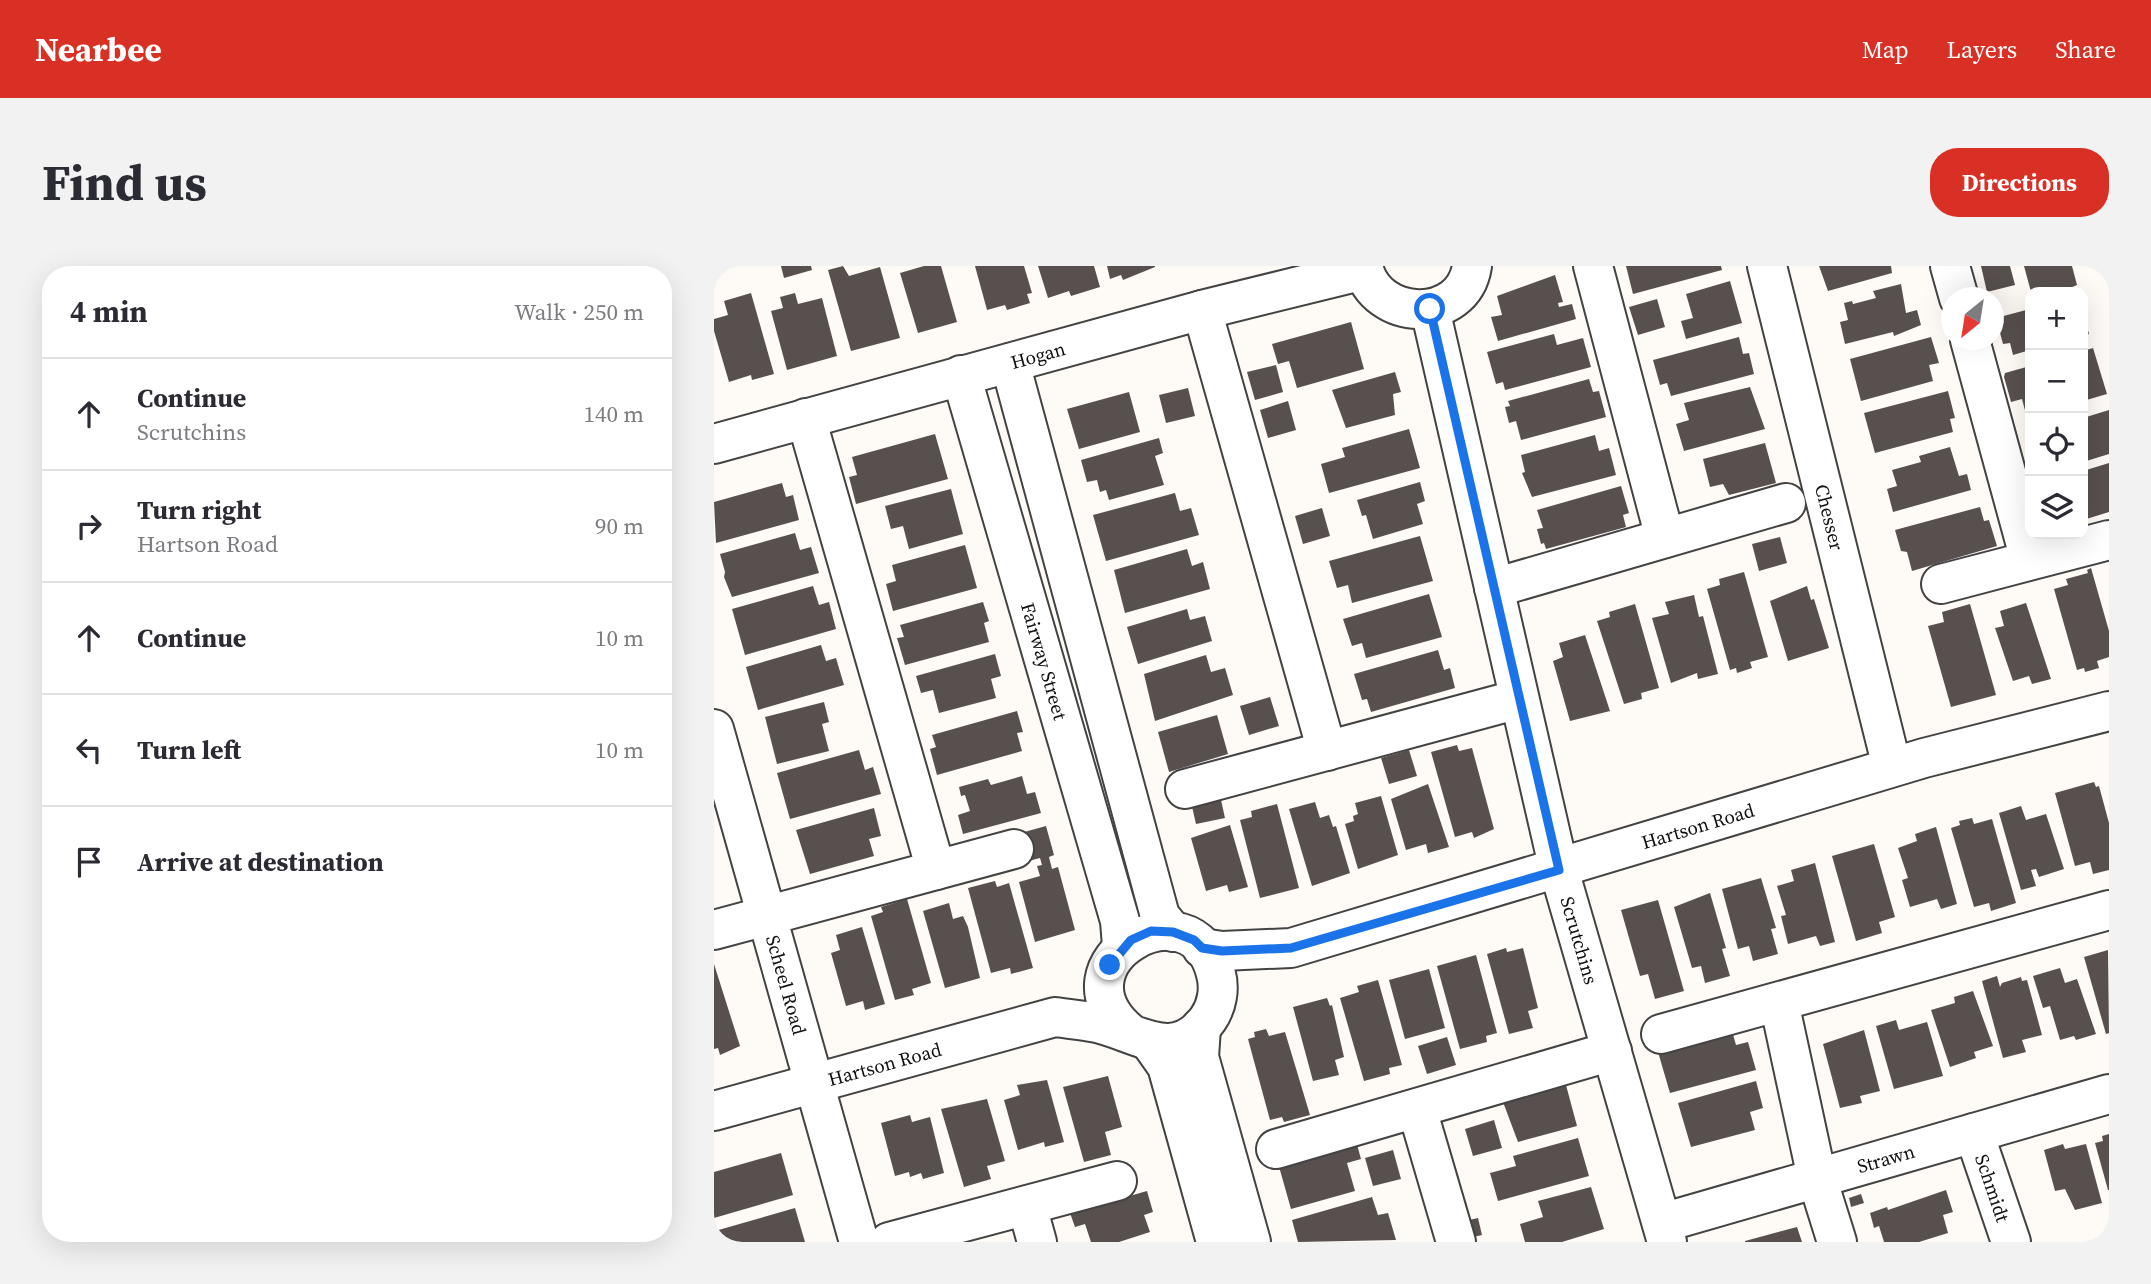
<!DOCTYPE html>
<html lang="en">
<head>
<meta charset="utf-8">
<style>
  :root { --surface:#fff; --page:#f2f2f3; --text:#2b2b33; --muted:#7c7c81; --line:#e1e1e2; --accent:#d93025 }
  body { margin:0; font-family:"Source Serif 4",serif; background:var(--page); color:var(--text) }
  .controls { position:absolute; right:21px; top:21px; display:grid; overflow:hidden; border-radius:14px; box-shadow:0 7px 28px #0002 }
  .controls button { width:63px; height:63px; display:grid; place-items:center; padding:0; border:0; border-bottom:2px solid var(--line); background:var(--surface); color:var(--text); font:35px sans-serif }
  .compass { position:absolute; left:1227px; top:21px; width:63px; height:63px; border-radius:50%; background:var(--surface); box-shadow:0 7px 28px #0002; rotate:210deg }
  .stop { position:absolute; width:21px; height:21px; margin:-16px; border:5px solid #1a73e8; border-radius:50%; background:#fff }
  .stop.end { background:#1a73e8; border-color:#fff; box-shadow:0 2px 7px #0008 }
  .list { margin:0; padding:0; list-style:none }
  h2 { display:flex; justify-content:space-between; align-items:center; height:91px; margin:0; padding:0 28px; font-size:30px }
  h2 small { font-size:23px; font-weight:400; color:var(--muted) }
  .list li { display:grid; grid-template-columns:46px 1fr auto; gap:21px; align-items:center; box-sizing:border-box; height:112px; padding:0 28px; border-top:2px solid var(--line) }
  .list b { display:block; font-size:26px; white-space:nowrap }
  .list p { margin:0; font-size:23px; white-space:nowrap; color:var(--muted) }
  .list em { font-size:23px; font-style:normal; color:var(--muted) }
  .icon { flex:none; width:38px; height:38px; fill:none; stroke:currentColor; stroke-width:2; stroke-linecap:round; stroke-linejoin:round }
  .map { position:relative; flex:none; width:1395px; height:976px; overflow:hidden; border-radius:28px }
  header { display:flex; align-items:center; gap:42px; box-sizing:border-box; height:98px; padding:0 35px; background:var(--accent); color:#fff }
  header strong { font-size:33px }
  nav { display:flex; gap:38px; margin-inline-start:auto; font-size:24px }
  .intro { display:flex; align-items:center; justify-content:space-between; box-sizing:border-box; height:168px; padding:0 42px }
  h1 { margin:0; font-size:49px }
  .button { padding:18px 32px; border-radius:28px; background:var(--accent); color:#fff; font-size:24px; font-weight:700 }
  main { display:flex; gap:42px; padding:0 42px }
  aside { flex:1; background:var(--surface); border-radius:28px; box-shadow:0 7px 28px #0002 }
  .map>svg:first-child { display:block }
  .building { fill:#58504e }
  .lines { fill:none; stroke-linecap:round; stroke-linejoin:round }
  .minor-casing { stroke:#434343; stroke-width:42 }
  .minor { stroke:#fff; stroke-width:38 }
  .route { stroke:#1a73e8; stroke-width:9 }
  .labels { text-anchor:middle; stroke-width:7; stroke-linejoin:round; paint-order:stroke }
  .street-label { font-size:19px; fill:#101010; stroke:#fff }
</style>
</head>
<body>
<header>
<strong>Nearbee</strong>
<nav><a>Map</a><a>Layers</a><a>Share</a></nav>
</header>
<div class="intro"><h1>Find us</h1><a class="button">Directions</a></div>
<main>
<aside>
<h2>4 min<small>Walk · 250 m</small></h2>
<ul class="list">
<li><svg class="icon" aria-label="ahead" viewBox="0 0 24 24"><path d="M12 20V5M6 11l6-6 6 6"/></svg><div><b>Continue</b><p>Scrutchins</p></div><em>140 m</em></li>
<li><svg class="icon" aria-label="right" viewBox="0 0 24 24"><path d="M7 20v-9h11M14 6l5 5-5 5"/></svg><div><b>Turn right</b><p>Hartson Road</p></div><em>90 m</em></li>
<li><svg class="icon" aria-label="ahead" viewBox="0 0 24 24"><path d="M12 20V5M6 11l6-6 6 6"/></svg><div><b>Continue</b></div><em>10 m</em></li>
<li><svg class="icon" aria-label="left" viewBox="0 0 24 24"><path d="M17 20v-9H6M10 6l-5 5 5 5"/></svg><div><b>Turn left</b></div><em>10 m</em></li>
<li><svg class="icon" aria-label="arrive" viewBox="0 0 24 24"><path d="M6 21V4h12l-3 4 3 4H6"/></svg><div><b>Arrive at destination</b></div></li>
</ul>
</aside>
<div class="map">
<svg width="1395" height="976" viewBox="0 0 1395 976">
  <rect width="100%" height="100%" fill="#fefaf5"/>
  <g class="building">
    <polygon points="67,0 97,0 98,4 70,12"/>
    <polygon points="129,0 135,10 166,1 186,72 137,85 114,4"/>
    <polygon points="210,0 227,0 243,56 204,67 186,7"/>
    <polygon points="261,0 310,0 318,27 313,28 316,37 293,44 291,39 273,44"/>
    <polygon points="324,0 380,0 386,21 357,30 355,25 334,32"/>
    <polygon points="393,0 441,0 441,1 409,14 407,9 396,13"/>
    <polygon points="912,0 1007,0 1008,4 919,28"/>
    <polygon points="1105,0 1177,0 1178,7 1114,25"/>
    <polygon points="1267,0 1296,0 1301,19 1273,26"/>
    <polygon points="1310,0 1358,0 1363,19 1346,26 1317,26"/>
    <polygon points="841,9 849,36 844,37 845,41 858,38 862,53 784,75 777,51 788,49 783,30"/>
    <polygon points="1016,15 1028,57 972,73 967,55 979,52 972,28"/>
    <polygon points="1187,18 1192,47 1203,44 1207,59 1180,70 1179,66 1131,78 1126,56 1134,54 1130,37 1138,35 1139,38 1162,32 1159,25"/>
    <polygon points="37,27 60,108 38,114 37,109 15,116 0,65 0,53 14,49 10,35"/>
    <polygon points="81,27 84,38 108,32 123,90 73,104 57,45 69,42 66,31"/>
    <polygon points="943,33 951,61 924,69 915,41"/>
    <polygon points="1316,43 1316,84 1299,89 1296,77 1289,78 1282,52"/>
    <polygon points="1369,47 1375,68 1369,70"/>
    <polygon points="637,56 650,103 583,122 575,95 564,98 558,78"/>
    <polygon points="840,68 843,79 869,72 877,101 791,124 789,116 782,118 773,86"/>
    <polygon points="1025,71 1029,88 1035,87 1040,108 957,130 953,117 946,119 939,94"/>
    <polygon points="1217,71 1225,97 1215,99 1219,115 1147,135 1136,93"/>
    <polygon points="1379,82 1393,128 1369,135 1369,85"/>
    <polygon points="562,99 569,126 541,134 533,106"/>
    <polygon points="1316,100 1316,151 1313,152 1308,133 1297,136 1290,111 1291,107"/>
    <polygon points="681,106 687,126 679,128 681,149 632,162 618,124"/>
    <polygon points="875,113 879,126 885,125 892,151 807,174 802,155 795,157 791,141 796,140 794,135"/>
    <polygon points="1036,121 1051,163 970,185 962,158 975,154 970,137"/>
    <polygon points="474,122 481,150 452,157 445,129"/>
    <polygon points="1234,125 1241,152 1236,153 1239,166 1161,187 1150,147"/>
    <polygon points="415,126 426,166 365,183 353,143"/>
    <polygon points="574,135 582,164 554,172 546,144"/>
    <polygon points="1395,144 1395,188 1369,196 1369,152"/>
    <polygon points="695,163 706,202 615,227 607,198 631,191 628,182"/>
    <polygon points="221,168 234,213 142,238 135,211 143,209 138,191"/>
    <polygon points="881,169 885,185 895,182 902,209 818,231 808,207 811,206 807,189"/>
    <polygon points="445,172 449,187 441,190 450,219 395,234 392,224 386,226 383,214 373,216 367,194"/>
    <polygon points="1051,177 1062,217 1015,229 1009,218 996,221 989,193"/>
    <polygon points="1236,181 1245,210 1253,208 1257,224 1179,246 1173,223 1183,220 1178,204 1207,196 1205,190"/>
    <polygon points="1395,197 1395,246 1369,254 1369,205"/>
    <polygon points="706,216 711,235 703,238 709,258 659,273 652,249 648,250 643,234"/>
    <polygon points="68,217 72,231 79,229 85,254 2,277 0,236"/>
    <polygon points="907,220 915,247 909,249 912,261 832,283 830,277 827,278 823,263 829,262 823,244"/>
    <polygon points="237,223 249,268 195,283 189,260 177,263 171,240"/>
    <polygon points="461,227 466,245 477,242 485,269 392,295 379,249"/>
    <polygon points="1266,241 1270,255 1275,254 1283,280 1198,305 1193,286 1187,285 1181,264"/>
    <polygon points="608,242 616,270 589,278 581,250"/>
    <polygon points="81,267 86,284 97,281 105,307 18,331 10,311 11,306 6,288"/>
    <polygon points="706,270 719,315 638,337 634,319 623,322 615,295"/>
    <polygon points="1066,271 1073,297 1045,305 1038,278"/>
    <polygon points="251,279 263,322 179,345 172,318 182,315 178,299"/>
    <polygon points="473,283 478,300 489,296 496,323 411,347 400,304"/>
    <polygon points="1377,302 1395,365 1395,391 1383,395 1385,402 1371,406 1370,402 1363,404 1340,323 1354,319 1352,313 1374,307 1373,304"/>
    <polygon points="1030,306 1054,391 1036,396 1038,402 1023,407 1022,402 1016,404 993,323 1006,319 1005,313"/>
    <polygon points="99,320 105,339 115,336 122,363 31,389 18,343"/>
    <polygon points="1093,320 1097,334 1100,333 1115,382 1074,395 1056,335"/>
    <polygon points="715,328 728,371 652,392 648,377 638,380 629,353"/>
    <polygon points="980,329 985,351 989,350 1004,408 984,413 983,407 957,417 938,352 955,348 951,336"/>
    <polygon points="269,336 275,355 270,357 275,376 191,399 183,372 190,371 186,359"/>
    <polygon points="1312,337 1337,413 1318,418 1315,410 1299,415 1281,362 1290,360 1286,345"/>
    <polygon points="921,338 945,422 927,427 928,433 910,438 883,355 896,351 895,346"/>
    <polygon points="1256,338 1282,429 1237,441 1214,360 1230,356 1228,346"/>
    <polygon points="473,343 476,354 491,350 498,375 424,398 413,361"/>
    <polygon points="871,369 896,445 856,455 839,395 849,391 845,377"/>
    <polygon points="107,379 112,395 122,392 130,419 44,444 32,401"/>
    <polygon points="724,384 730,404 736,402 741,422 657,446 653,433 648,434 640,408"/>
    <polygon points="281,388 287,410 277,413 282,432 225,447 219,424 207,427 202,410"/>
    <polygon points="492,389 497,406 511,402 519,429 441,455 430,408"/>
    <polygon points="556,431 565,460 535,469 526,440"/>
    <polygon points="110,436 115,456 108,458 115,485 63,498 51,451"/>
    <polygon points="303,445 309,466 303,467 308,485 223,509 216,483 222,481 218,469"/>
    <polygon points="503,449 514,488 455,506 444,466"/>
    <polygon points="743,479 745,485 758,482 780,563 760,572 758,566 741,571 717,486"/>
    <polygon points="145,484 151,504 159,501 167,528 76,553 63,507"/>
    <polygon points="695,484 703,510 675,518 667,492"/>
    <polygon points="308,510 313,528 321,526 327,547 249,568 244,549 256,545 251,529 247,530 245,521 274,513 277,519"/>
    <polygon points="1380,516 1382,521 1385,520 1395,557 1395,604 1379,608 1376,596 1361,600 1341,527"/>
    <polygon points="714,518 735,581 714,587 712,578 692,584 677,533"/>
    <polygon points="505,525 511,552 482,558 476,532"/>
    <polygon points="667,530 684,589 644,603 631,558 640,555 639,550 644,548 641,537"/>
    <polygon points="601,536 606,552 615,549 619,561 622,560 636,607 598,620 575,543"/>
    <polygon points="563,538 585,622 546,632 526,554 538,551 537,545"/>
    <polygon points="1307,540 1312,554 1332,548 1350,603 1325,611 1322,603 1317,604 1322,620 1307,624 1285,547"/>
    <polygon points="160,542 167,570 155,573 160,590 96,608 82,564"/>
    <polygon points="1258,552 1260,558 1278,553 1302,637 1277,645 1275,637 1260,641 1237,562 1246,559 1245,555"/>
    <polygon points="516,559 534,621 515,626 513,619 492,625 477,572"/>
    <polygon points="332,560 340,589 335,591 338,603 344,601 361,664 321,676 305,616 326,610 323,600 328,599 326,592 311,596 303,568"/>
    <polygon points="1222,561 1243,638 1227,643 1223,633 1196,641 1188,614 1194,612 1184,582 1203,575 1201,568"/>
    <polygon points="1160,578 1181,651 1165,656 1168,667 1142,675 1118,590"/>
    <polygon points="1101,597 1121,676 1106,680 1102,670 1074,678 1067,650 1072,649 1063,620 1080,615 1077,604"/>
    <polygon points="1047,612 1062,662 1057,663 1064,688 1039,695 1035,680 1024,683 1008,623"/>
    <polygon points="281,615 283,621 295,617 319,702 297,708 296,702 277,707 254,622"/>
    <polygon points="996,627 1012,682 1008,683 1016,710 991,717 987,700 978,702 960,641"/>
    <polygon points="193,633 217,717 198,723 200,729 181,734 157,650 169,646 167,641"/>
    <polygon points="944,634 970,725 941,733 934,708 926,710 907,644"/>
    <polygon points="235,637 239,653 249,650 254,661 266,712 231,722 209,645"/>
    <polygon points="148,661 171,738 151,744 149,735 132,740 117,687 126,684 122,669"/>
    <polygon points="792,682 793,686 809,682 824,742 814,745 819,762 795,768 773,688"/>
    <polygon points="1394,684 1395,767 1392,768 1370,691"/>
    <polygon points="762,689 783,767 772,770 773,776 746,783 723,700"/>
    <polygon points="0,698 26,780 6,789 4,782 0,783"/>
    <polygon points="1346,702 1351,717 1363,713 1382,768 1362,774 1360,770 1346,774 1336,740 1329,742 1319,710"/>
    <polygon points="715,703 731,762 691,773 675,714"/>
    <polygon points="1283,710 1286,721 1288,717 1307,711 1308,715 1313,714 1328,769 1308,774 1312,786 1289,792 1268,715"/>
    <polygon points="664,714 688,799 675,802 676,808 650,815 626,732 645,726 643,720"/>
    <polygon points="1259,725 1279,780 1260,786 1262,792 1236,801 1217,744 1241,737 1240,731"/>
    <polygon points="613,732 616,740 618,739 630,791 621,794 625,809 599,815 579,741"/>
    <polygon points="1182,754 1185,764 1213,756 1229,810 1180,823 1162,760"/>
    <polygon points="552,763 555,770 571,766 596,849 570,856 568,851 556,854 534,773 541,771 540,766"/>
    <polygon points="1150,764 1166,825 1146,830 1148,837 1126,842 1109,778"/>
    <polygon points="1018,765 1022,779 1034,776 1042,804 956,827 944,786"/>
    <polygon points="733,771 742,799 713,808 704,780"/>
    <polygon points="394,810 408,861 391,866 397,889 370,896 349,821"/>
    <polygon points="333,814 350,876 331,881 330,876 304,884 290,834 306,829 303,819"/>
    <polygon points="1042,815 1049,842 1036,846 1041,864 977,881 964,837"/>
    <polygon points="852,819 863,860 804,876 789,836"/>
    <polygon points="273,833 291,895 273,900 277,913 250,921 227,843"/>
    <polygon points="196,849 198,856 216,851 230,907 209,913 207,907 196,911 195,906 181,910 167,857"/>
    <polygon points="780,854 788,882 759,890 751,863"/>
    <polygon points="1395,868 1395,924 1394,924 1381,877 1389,875 1388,870"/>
    <polygon points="864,872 875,910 784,935 776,907 802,900 799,890"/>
    <polygon points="642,875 647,893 633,897 641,925 577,943 564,897"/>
    <polygon points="1349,878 1351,883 1372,878 1388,937 1361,944 1351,923 1341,925 1330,884"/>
    <polygon points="679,884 687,913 659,920 651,892"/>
    <polygon points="67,887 79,929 0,952 0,906"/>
    <polygon points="877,921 890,963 848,976 811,976 806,958 829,951 824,935"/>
    <polygon points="1232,924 1239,946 1229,949 1234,967 1205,976 1170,976 1165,960 1160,962 1156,947 1173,941 1174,944"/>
    <polygon points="433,925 439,946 430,949 436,966 405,976 377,976 371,958 361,961 356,947"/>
    <polygon points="1147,928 1150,937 1137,941 1135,932"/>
    <polygon points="658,931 664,949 674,947 682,974 584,976 578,954"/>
    <polygon points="81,942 91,976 5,976 1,965"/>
    <polygon points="764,952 768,969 755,972 751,955"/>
    <polygon points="1083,961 1088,976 1031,976 1031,975"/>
  </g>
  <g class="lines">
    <defs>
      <g id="minor">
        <path d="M649,0C661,56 749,59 758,0"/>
        <polyline points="879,0 951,272"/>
        <path id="s1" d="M1053,0L1178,501"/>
        <polyline points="1236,0 1245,32"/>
        <path id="s2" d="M716,43L845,604L953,976"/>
        <polyline points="488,44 613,485"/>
        <polyline points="1256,74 1316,294"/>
        <polyline points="296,97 446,650 459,666"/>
        <path id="s3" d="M247,109L406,655L408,680"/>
        <polyline points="92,152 222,604"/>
        <path id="s4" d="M0,178L488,44L650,4"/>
        <polyline points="1227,318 1395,274"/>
        <polyline points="780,322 1072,237"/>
        <path id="s5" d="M0,463L145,976"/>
        <polyline points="471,523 805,433"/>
        <polyline points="0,664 300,583"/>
        <path id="s6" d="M488,682L508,685L577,682L1210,492L1395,445"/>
        <polyline points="1065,736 1103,912 1123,976"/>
        <polyline points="487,761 485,791 537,976"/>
        <polyline points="947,768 1395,644"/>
        <polyline points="436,776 453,800 502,976"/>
        <polyline points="703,843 742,976"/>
        <path id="s7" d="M0,845L341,751C355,753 369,754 383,757C422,766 462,799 494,753C503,740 506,723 502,708C479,612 331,697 416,767"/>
        <path id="s8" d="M1260,867L1297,976"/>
        <polyline points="562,883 898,785"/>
        <polyline points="313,940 323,976"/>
        <path id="s9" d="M948,957L1395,828"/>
        <polyline points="175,976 403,915"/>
      </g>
    </defs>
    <use href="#minor" class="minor-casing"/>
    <use href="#minor" class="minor"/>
  </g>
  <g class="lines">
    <polyline class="route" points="396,699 417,674 437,665 459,666 480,674 488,682 508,685 577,682 845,604 716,43"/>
  </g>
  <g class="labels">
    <g class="street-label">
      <text dy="7" stroke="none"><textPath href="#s4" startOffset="336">Hogan</textPath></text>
      <text dy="7" stroke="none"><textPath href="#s1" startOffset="259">Chesser</textPath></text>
      <text dy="7" stroke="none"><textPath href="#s3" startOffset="298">Fairway Street</textPath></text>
      <text dy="7" stroke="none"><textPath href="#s6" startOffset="514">Hartson Road</textPath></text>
      <text dy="7" stroke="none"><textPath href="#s2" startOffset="649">Scrutchins</textPath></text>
      <text dy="7" stroke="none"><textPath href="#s5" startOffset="266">Scheel Road</textPath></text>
      <text dy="7" stroke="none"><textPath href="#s7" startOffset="177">Hartson Road</textPath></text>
      <text dy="7" stroke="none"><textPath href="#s9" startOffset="233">Strawn</textPath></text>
      <text dy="7" stroke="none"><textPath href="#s8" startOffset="58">Schmidt</textPath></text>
    </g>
  </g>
</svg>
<div class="controls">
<button>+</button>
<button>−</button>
<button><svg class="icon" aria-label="locate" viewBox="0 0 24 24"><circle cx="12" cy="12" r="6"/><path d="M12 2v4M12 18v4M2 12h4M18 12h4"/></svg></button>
<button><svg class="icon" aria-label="layers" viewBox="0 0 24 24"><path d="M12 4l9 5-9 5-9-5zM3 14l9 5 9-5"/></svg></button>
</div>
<svg class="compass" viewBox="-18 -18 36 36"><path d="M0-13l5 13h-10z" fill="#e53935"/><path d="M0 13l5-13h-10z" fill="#7c7c81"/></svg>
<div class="stop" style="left:716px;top:43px"></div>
<div class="stop end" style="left:396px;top:699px"></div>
</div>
</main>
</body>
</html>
